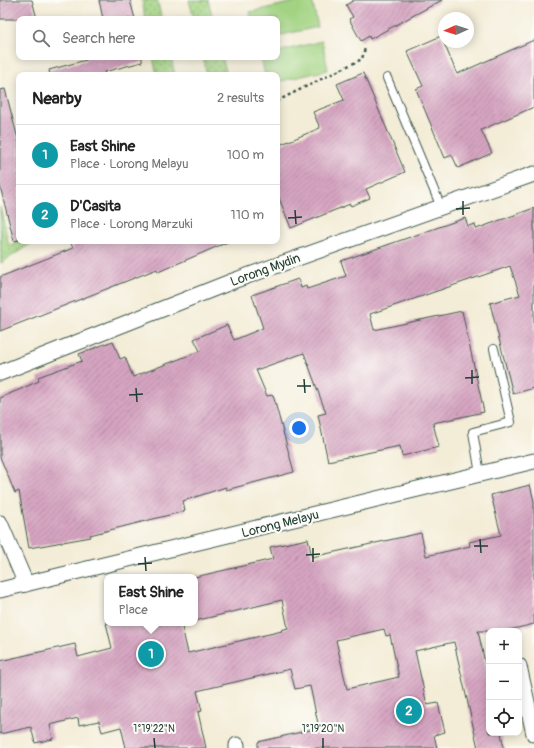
<!DOCTYPE html>
<html lang="en">
<head>
<meta charset="utf-8">
<style>
  :root { --surface:#fff; --page:#f2f2f2; --text:#222; --muted:#767676; --line:#e0e0e0; --accent:#db2777 }
  body { margin:0; font-family:Pangolin,sans-serif; background:var(--page); color:var(--text) }
  .controls { position:absolute; right:12px; bottom:12px; display:grid; overflow:hidden; border-radius:8px; box-shadow:0 2px 10px #0003 }
  .controls button { width:36px; height:36px; display:grid; place-items:center; padding:0; border:0; border-bottom:1px solid var(--line); background:var(--surface); color:var(--text); font:20px sans-serif }
  .compass { position:absolute; left:438px; top:12px; width:36px; height:36px; border-radius:50%; background:var(--surface); box-shadow:0 2px 10px #0003; rotate:267deg }
  .you { position:absolute; left:299px; top:428px; width:14px; height:14px; margin:-10px; border:3px solid #fff; border-radius:50%; background:#1a73e8; box-shadow:0 0 0 6px #1a73e833 }
  .badge { display:grid; place-items:center; width:26px; height:26px; border-radius:50%; background:var(--accent); color:#fff; font-size:13px; font-weight:700 }
  .pin { position:absolute; translate:-50% -50%; border:2px solid #fff; box-shadow:0 1px 4px #0006 }
  .popup { position:absolute; left:104px; top:574px; width:94px; height:52px; box-sizing:border-box; display:grid; place-content:center; border-radius:8px; background:var(--surface); filter:drop-shadow(0 1px 3px #0005); font-size:13px; white-space:nowrap; color:var(--muted) }
  .popup b { font-size:15px; color:var(--text) }
  .popup::after { content:''; position:absolute; left:50%; top:100%; margin-left:-8px; border:8px solid transparent; border-top-color:var(--surface) }
  .list { margin:0; padding:0; list-style:none }
  h2 { display:flex; justify-content:space-between; align-items:center; height:52px; margin:0; padding:0 16px; font-size:17px }
  h2 small { font-size:13px; font-weight:400; color:var(--muted) }
  .list li { display:grid; grid-template-columns:26px 1fr auto; gap:12px; align-items:center; box-sizing:border-box; height:60px; padding:0 16px; border-top:1px solid var(--line) }
  .list b { display:block; font-size:15px; white-space:nowrap }
  .list p { margin:0; font-size:13px; white-space:nowrap; color:var(--muted) }
  .list em { font-size:13px; font-style:normal; color:var(--muted) }
  .icon { flex:none; width:22px; height:22px; fill:none; stroke:currentColor; stroke-width:2; stroke-linecap:round; stroke-linejoin:round }
  .map { position:relative; flex:none; width:534px; height:748px; overflow:hidden }
  .search { position:absolute; background:var(--surface); box-shadow:0 2px 10px #0003; left:16px; top:16px; width:264px; height:44px; display:flex; align-items:center; gap:10px; box-sizing:border-box; padding:0 14px; border-radius:8px; color:var(--muted); font-size:15px }
  .panel { position:absolute; background:var(--surface); box-shadow:0 2px 10px #0003; left:16px; top:72px; width:264px; height:172px; border-radius:8px }
  .map>svg:first-child { display:block }
  .grass { fill:url(#grass-dots); stroke:#60885b }
  .park { fill:#a2d382; stroke:#60885b }
  .building { fill:url(#building-hatch); fill-rule:evenodd }
  .lines { fill:none; stroke-linecap:round; stroke-linejoin:round }
  .lane-casing { stroke:#3f574c; stroke-width:10 }
  .street-casing { stroke:#3f574c; stroke-width:17 }
  .path { stroke:#3f574c; stroke-width:2.5; stroke-dasharray:3 3; stroke-linecap:butt }
  .lane { stroke:#fff; stroke-width:8 }
  .street { stroke:#fff; stroke-width:15 }
  .ticks { fill:none; stroke:#1f3d34; stroke-width:1.5 }
  .labels { text-anchor:middle; stroke-width:4; stroke-linejoin:round; paint-order:stroke }
  .street-label { font-size:13px; fill:#1f3d34; stroke:#fdfcf7 }
  .ticks-label { font-size:10px; text-anchor:middle; fill:#1f3d34; stroke:#fdfcf7; stroke-width:4; stroke-linejoin:round; paint-order:stroke }
</style>
</head>
<body>
<div class="map">
<svg width="534" height="748" viewBox="0 0 534 748">
  <defs>
    <pattern id="grass-dots" width="8" height="8" patternUnits="userSpaceOnUse"><rect width="8" height="8" fill="#a2d382"/><path d="M2 2h.1M6 6h.1" fill="none" stroke="#83ac6b" stroke-width="1.8" stroke-linecap="round"/></pattern>
    <pattern id="building-hatch" width="6" height="6" patternUnits="userSpaceOnUse"><rect width="6" height="6" fill="#d6a4c1"/><path d="M-1 1l2-2M0 6l6-6M5 7l2-2" fill="none" stroke="#ad879e"/></pattern>
  </defs>
  <rect width="100%" height="100%" fill="#fdfcf7"/>
  <filter id="ink" filterUnits="userSpaceOnUse"><feTurbulence type="fractalNoise" baseFrequency=".025" numOctaves="2"/><feDisplacementMap in="SourceGraphic" scale="8" xChannelSelector="R" yChannelSelector="G"/><feConvolveMatrix kernelMatrix="1 2 1 2 8 2 1 2 1" color-interpolation-filters="sRGB"/></filter>
  <filter id="wash" filterUnits="userSpaceOnUse"><feTurbulence type="fractalNoise" baseFrequency=".012" numOctaves="4" result="noise"/><feDisplacementMap in="SourceGraphic" scale="16" xChannelSelector="R" yChannelSelector="G"/><feGaussianBlur stdDeviation="0.9" result="paint"/><feColorMatrix in="noise" values="0 0 0 0 0 0 0 0 0 0 0 0 0 0 0 0 0 1.4 0 .05"/><feComposite in="paint" operator="in"/></filter>
  <g filter="url(#wash)">
    <rect width="100%" height="100%" fill="#f3ecd6"/>
    <g class="grass">
      <polygon points="142,0 157,0 162,19 145,19"/>
      <polygon points="189,0 208,0 213,19 194,19"/>
      <polygon points="153,57 171,57 175,75 157,75"/>
      <polygon points="203,57 222,57 227,75 207,75"/>
      <polygon points="0,207 9,246 19,240 35,241 1,263"/>
    </g>
    <g class="park">
      <polygon points="303,0 312,0 318,27 277,36 277,19 251,19 250,12"/>
      <polygon points="322,41 328,70 277,82 277,75 265,75 261,57 277,57 277,52"/>
    </g>
    <g id="blocks">
      <g class="building">
        <polygon points="0,0 32,0 37,19 0,19"/>
        <polygon points="99,0 130,0 135,19 103,19"/>
        <polygon points="354,0 442,0 370,39 369,36 361,41 349,19 353,17 346,5"/>
        <polygon points="441,36 457,74 534,40 534,107 481,130 492,153 458,168 452,155 445,158 416,89 423,86 407,51"/>
        <polygon points="85,57 142,57 142,62 104,72 105,75 50,75 49,70 86,60"/>
        <polygon points="363,73 405,172 366,189 370,198 351,206 350,204 291,228 277,193 277,146 320,128 313,112 344,100 337,84"/>
        <polygon points="5,89 19,143 19,240 14,241 0,186 0,90"/>
        <polygon points="534,208 534,388 513,394 490,303 520,295 510,266 370,314 374,330 462,311 484,412 433,423 439,447 402,456 400,446 328,461 318,415 326,413 304,353 256,370 267,396 273,395 294,472 226,490 226,487 183,501 185,511 90,535 91,537 29,548 19,491 15,493 0,457 0,398 39,381 38,377 82,361 79,354 113,341 120,359 125,357 133,377 200,351 194,339 227,325 234,340 263,328 252,295 298,279 301,288 306,286 307,289 346,276 341,261 465,218 468,226 475,224 476,229"/>
        <polygon points="70,241 230,241 158,272 157,269 0,331 0,277 73,248"/>
        <path d="M530,485L534,501V624L505,631H478L489,681V733H501L504,748H478L454,642L415,651L427,705L438,703L445,732L434,735L437,748H258V742L319,728L310,686L295,689L290,669L197,691L202,711L198,712L206,748H126L121,727L102,732L99,721L79,725L78,718L50,725L53,739L35,743L31,727L0,734V661L75,644L78,657L112,648L106,623H181L188,653L282,631L281,630L288,628L282,600L195,621V577L273,559L270,547L308,539L312,557L421,533L426,556L470,546L469,542L501,535L491,495ZM384,629L386,636L390,635L399,677L347,689L336,640Z"/>
      </g>
    </g>
  </g>
  <g filter="url(#ink)">
    <use href="#blocks" fill-opacity="0" stroke="#3f574c" stroke-width="1"/>
    <g class="lines">
      <defs>
        <g id="lane">
          <polyline points="387,78 441,207"/>
          <polyline points="480,474 473,432 511,422 494,349"/>
        </g>
        <g id="street">
          <polyline points="0,373 233,281 534,174"/>
          <polyline points="0,523 26,584"/>
          <polyline points="0,590 534,461"/>
          <polyline points="519,666 534,734"/>
          <polyline points="237,745 237,748"/>
        </g>
      </defs>
      <use href="#lane" class="lane-casing"/>
      <use href="#street" class="street-casing"/>
      <polyline class="path" points="277,101 362,59 365,48"/>
      <use href="#lane" class="lane"/>
      <use href="#street" class="street"/>
    </g>
  </g>
  <path class="ticks" d="M463,201V215M456,209L470,208M295,210L296,224M288,218L302,217M472,370V384M465,378L479,377M304,379L305,393M297,386H311M136,388L137,402M129,395L143,394M480,539L481,553M474,546H488M313,548V562M306,555L320,554M145,557L146,571M138,564L152,563M154,738L155,748M323,738V748"/>
  <g class="labels">
    <g class="street-label">
      <text transform="translate(265 269) rotate(-20)" y="5">Lorong Mydin</text>
      <text transform="translate(280 523) rotate(-14)" y="5">Lorong Melayu</text>
    </g>
  </g>
  <g class="ticks-label">
    <text x="154" y="732">1°19'22"N</text>
    <text x="323" y="732">1°19'20"N</text>
  </g>
</svg>
<div class="controls">
<button>+</button>
<button>−</button>
<button><svg class="icon" aria-label="locate" viewBox="0 0 24 24"><circle cx="12" cy="12" r="6"/><path d="M12 2v4M12 18v4M2 12h4M18 12h4"/></svg></button>
</div>
<svg class="compass" viewBox="-18 -18 36 36"><path d="M0-13l5 13h-10z" fill="#e53935"/><path d="M0 13l5-13h-10z" fill="#767676"/></svg>
<div class="you"></div>
<div class="pin badge" style="left:151px;top:654px;background:#0f9aa8">1</div>
<div class="popup"><b>East Shine</b>Place</div>
<div class="pin badge" style="left:409px;top:711px;background:#0f9aa8">2</div>
<div class="search"><svg class="icon" aria-label="search" viewBox="0 0 24 24"><circle cx="10" cy="10" r="6"/><path d="M15 15l6 6"/></svg>Search here</div>
<section class="panel">
<h2>Nearby<small>2 results</small></h2>
<ul class="list">
<li><span class="badge" style="background:#0f9aa8">1</span><div><b>East Shine</b><p>Place · Lorong Melayu</p></div><em>100 m</em></li>
<li><span class="badge" style="background:#0f9aa8">2</span><div><b>D'Casita</b><p>Place · Lorong Marzuki</p></div><em>110 m</em></li>
</ul>
</section>
</div>
</body>
</html>
